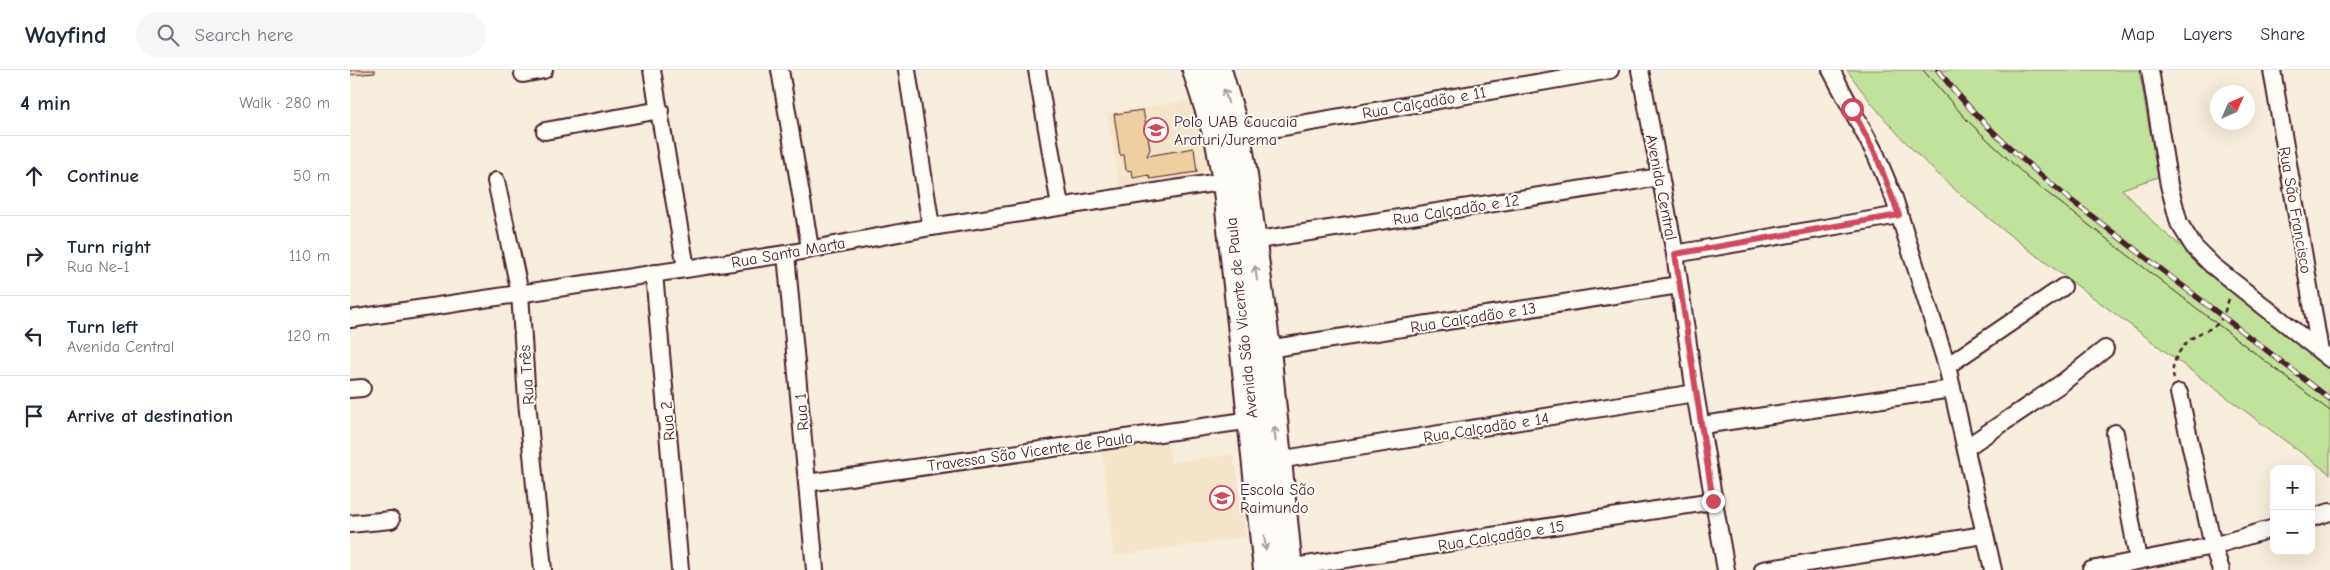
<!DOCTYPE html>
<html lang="en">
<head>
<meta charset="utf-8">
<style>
  :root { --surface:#fff; --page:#f6f6f7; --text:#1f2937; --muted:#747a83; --line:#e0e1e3 }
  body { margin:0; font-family:"Comic Neue",sans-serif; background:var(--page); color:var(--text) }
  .controls { position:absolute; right:15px; bottom:15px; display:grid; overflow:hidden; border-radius:10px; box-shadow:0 5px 20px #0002 }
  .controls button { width:45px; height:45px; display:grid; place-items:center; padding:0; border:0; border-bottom:1px solid var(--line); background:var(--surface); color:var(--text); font:25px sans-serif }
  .compass { position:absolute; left:1860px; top:15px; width:45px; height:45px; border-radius:50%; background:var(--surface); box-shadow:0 5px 20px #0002; rotate:45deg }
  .stop { position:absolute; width:15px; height:15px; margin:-11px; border:4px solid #d1495b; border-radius:50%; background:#fff }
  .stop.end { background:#d1495b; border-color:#fff; box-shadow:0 1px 5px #0008 }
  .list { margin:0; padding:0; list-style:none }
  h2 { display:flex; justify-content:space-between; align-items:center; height:65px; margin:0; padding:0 20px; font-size:21px }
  h2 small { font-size:16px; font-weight:400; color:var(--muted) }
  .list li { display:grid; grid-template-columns:32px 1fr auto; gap:15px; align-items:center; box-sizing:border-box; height:80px; padding:0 20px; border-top:1px solid var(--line) }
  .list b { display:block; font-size:19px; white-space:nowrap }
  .list p { margin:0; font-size:16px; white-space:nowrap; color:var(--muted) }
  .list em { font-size:16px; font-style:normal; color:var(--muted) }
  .icon { flex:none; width:28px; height:28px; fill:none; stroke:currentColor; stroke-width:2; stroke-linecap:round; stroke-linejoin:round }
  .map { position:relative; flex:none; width:1980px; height:500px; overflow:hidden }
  header { display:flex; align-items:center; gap:30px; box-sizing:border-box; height:70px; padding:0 25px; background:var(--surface); border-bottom:1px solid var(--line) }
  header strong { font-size:24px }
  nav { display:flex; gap:28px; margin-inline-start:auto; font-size:18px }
  .search { width:350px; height:45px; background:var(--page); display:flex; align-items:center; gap:12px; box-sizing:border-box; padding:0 18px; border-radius:28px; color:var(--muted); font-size:19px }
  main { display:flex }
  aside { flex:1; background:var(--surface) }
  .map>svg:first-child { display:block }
  .built { fill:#f5e5cb }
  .green { fill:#c1e29a; stroke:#868062 }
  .building { fill:#edcfa0; stroke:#4a1f2b }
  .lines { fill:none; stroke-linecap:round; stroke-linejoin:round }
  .minor-casing { stroke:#4a1f2b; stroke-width:20 }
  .primary-casing { stroke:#4a1f2b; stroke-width:30 }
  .path { stroke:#4a1f2b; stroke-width:2.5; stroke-dasharray:5 4; stroke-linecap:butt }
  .minor { stroke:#fdfcf7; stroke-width:16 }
  .primary { stroke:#fdfcf7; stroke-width:26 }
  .tram { stroke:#4a1f2b; stroke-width:1 }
  .rail-casing { stroke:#4a1f2b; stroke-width:5.5 }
  .rail { stroke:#fdfcf7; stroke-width:4; stroke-dasharray:11; stroke-linecap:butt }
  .oneway { stroke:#ac999b }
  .route { stroke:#d1495b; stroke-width:6 }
  .labels { text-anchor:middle; stroke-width:4; stroke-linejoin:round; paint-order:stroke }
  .street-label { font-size:16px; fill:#4a1f2b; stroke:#fdfcf7 }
  .poi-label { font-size:16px; fill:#4a1f2b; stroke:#fdfcf7; text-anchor:start }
</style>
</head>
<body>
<header>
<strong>Wayfind</strong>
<div class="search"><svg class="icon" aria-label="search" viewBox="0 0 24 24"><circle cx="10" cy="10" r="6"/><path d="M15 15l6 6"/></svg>Search here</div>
<nav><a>Map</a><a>Layers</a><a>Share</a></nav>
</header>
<main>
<aside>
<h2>4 min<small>Walk · 280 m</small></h2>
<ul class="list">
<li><svg class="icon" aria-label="ahead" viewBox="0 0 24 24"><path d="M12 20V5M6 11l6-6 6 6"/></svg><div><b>Continue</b></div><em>50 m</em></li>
<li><svg class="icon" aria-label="right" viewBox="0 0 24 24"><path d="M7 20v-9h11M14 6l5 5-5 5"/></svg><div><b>Turn right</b><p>Rua Ne-1</p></div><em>110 m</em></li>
<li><svg class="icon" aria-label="left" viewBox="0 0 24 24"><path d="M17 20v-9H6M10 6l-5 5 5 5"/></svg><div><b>Turn left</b><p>Avenida Central</p></div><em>120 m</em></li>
<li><svg class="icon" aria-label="arrive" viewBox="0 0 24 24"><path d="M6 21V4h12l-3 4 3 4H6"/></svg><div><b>Arrive at destination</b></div></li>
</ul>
</aside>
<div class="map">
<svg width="1980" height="500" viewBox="0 0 1980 500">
  <rect width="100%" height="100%" fill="#f8eedd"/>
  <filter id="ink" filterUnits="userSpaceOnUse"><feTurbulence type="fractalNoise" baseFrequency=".02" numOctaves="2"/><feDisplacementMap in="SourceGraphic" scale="10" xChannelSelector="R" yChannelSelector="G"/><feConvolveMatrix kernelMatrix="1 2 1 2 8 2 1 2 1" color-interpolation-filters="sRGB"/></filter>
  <g filter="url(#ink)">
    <g class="built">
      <polygon points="842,30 863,92 849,105 770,118 757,44"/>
      <polygon points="817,369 821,392 884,384 896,467 764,486 752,379"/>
    </g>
    <path class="green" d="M1497,0H1789L1808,107L1772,119L1809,158L1980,297V404C1904,348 1828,291 1752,234C1657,164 1565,99 1497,0Z"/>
    <g class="building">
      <polygon points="0,0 25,0 25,3 0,5"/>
      <polygon points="793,40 800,79 797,86 844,78 847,102 800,109 799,105 783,108 782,101 776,100 774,85 770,85 764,44"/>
    </g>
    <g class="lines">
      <defs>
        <g id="minor">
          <polyline points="302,0 336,198"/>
          <polyline points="430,0 460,178"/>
          <polyline points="557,0 581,157"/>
          <polyline points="687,0 710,136"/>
          <polyline points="1290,0 1325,184 1345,323 1376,500"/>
          <polyline points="1481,0 1526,85 1544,128 1597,296 1643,500"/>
          <polyline points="1800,0 1819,115 1829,153 1844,177 1862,195 1980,289"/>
          <polyline points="1922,0 1970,281"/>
          <polyline points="173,4 194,0"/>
          <polyline points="195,61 310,40"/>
          <polyline points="887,65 1260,0"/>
          <polyline points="146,111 170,223 177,331 193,500"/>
          <polyline points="902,171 1310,107"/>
          <polyline points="436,184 465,500"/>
          <polyline points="1325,184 1549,145"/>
          <polyline points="304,203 330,500"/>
          <polyline points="0,249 436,184 581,157 876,111"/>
          <polyline points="917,279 1329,215"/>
          <polyline points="1597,296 1713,217"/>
          <polyline points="0,319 12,318"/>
          <polyline points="1829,323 1863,476 1871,500"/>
          <polyline points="1352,355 1602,319"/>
          <polyline points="1765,363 1788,490"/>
          <polyline points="1617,377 1712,313 1755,279"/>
          <polyline points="928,390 1345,323"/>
          <polyline points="457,413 902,350"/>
          <polyline points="1961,448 1980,442"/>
          <polyline points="0,454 41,450"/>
          <polyline points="938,498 1363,431"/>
          <polyline points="1413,500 1634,465"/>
          <polyline points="1741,500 1863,476 1924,458"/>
        </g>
        <g id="primary">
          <polyline points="846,0 869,72 876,111 917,500"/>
          <polyline points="868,0 887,65 894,105 917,279 939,500"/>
        </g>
      </defs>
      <use href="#minor" class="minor-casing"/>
      <use href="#primary" class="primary-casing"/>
      <path class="path" d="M1824,309C1818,290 1836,270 1852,262C1859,259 1864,258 1869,252C1875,245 1876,235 1880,227"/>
      <use href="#minor" class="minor"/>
      <use href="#primary" class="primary"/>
      <polyline class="tram" points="1573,0 1617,50 1678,108 1980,341"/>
      <defs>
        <path id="rail" d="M1588,0C1625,49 1671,89 1718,128L1980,329"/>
      </defs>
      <use href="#rail" class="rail-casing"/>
      <use href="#rail" class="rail"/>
    </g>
    <defs><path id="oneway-shaft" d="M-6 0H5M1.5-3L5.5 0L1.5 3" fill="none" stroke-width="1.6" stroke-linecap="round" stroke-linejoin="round" transform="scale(1.25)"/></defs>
    <g class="oneway">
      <use href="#oneway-shaft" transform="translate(876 26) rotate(-107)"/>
      <use href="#oneway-shaft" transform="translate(906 203) rotate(-98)"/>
      <use href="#oneway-shaft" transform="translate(925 364) rotate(-95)"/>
      <use href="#oneway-shaft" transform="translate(915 473) rotate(84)"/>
    </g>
  </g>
  <g class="lines" filter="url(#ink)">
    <polyline class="route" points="1363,431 1325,184 1549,145 1526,85 1502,39"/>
  </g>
  <defs>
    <symbol id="university-ring" viewBox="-11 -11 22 22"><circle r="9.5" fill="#fdfcf7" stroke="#d1495b" stroke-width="1.5"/><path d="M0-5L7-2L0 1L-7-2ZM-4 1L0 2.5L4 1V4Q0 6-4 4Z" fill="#d1495b"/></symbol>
    <symbol id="school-ring" viewBox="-11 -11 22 22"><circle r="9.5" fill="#fdfcf7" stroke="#d1495b" stroke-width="1.5"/><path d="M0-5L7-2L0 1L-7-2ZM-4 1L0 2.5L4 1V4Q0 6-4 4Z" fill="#d1495b"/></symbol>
  </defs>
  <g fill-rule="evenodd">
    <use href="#university-ring" x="792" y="46" width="28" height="28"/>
    <use href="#school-ring" x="858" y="414" width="28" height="28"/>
  </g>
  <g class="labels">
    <g class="street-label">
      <text transform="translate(1074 32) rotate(-10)" y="6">Rua Calçadão e 11</text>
      <text transform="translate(1312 117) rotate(79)" y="6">Avenida Central</text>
      <text transform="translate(1106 139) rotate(-9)" y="6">Rua Calçadão e 12</text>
      <text transform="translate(1946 140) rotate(80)" y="6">Rua São Francisco</text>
      <text transform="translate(438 182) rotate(-10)" y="6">Rua Santa Marta</text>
      <text transform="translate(1123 247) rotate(-9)" y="6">Rua Calçadão e 13</text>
      <text transform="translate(891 248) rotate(-96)" y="6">Avenida São Vicente de Paula</text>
      <text transform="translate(176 305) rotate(-94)" y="6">Rua Três</text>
      <text transform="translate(451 342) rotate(-95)" y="6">Rua 1</text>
      <text transform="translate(317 351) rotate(-95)" y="6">Rua 2</text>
      <text transform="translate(1136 357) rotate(-9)" y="6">Rua Calçadão e 14</text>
      <text transform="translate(680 381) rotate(-8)" y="6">Travessa São Vicente de Paula</text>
      <text transform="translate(1151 465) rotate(-9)" y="6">Rua Calçadão e 15</text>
    </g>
    <g class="poi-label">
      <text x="824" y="57">Polo UAB Caucaia<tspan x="824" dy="18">Araturi/Jurema</tspan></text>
      <text x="890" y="425">Escola São<tspan x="890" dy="18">Raimundo</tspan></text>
    </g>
  </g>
</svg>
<div class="controls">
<button>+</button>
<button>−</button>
</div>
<svg class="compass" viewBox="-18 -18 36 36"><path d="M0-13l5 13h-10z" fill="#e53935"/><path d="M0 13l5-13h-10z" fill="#747a83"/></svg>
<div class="stop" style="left:1502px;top:39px"></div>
<div class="stop end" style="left:1363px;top:431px"></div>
</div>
</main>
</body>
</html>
